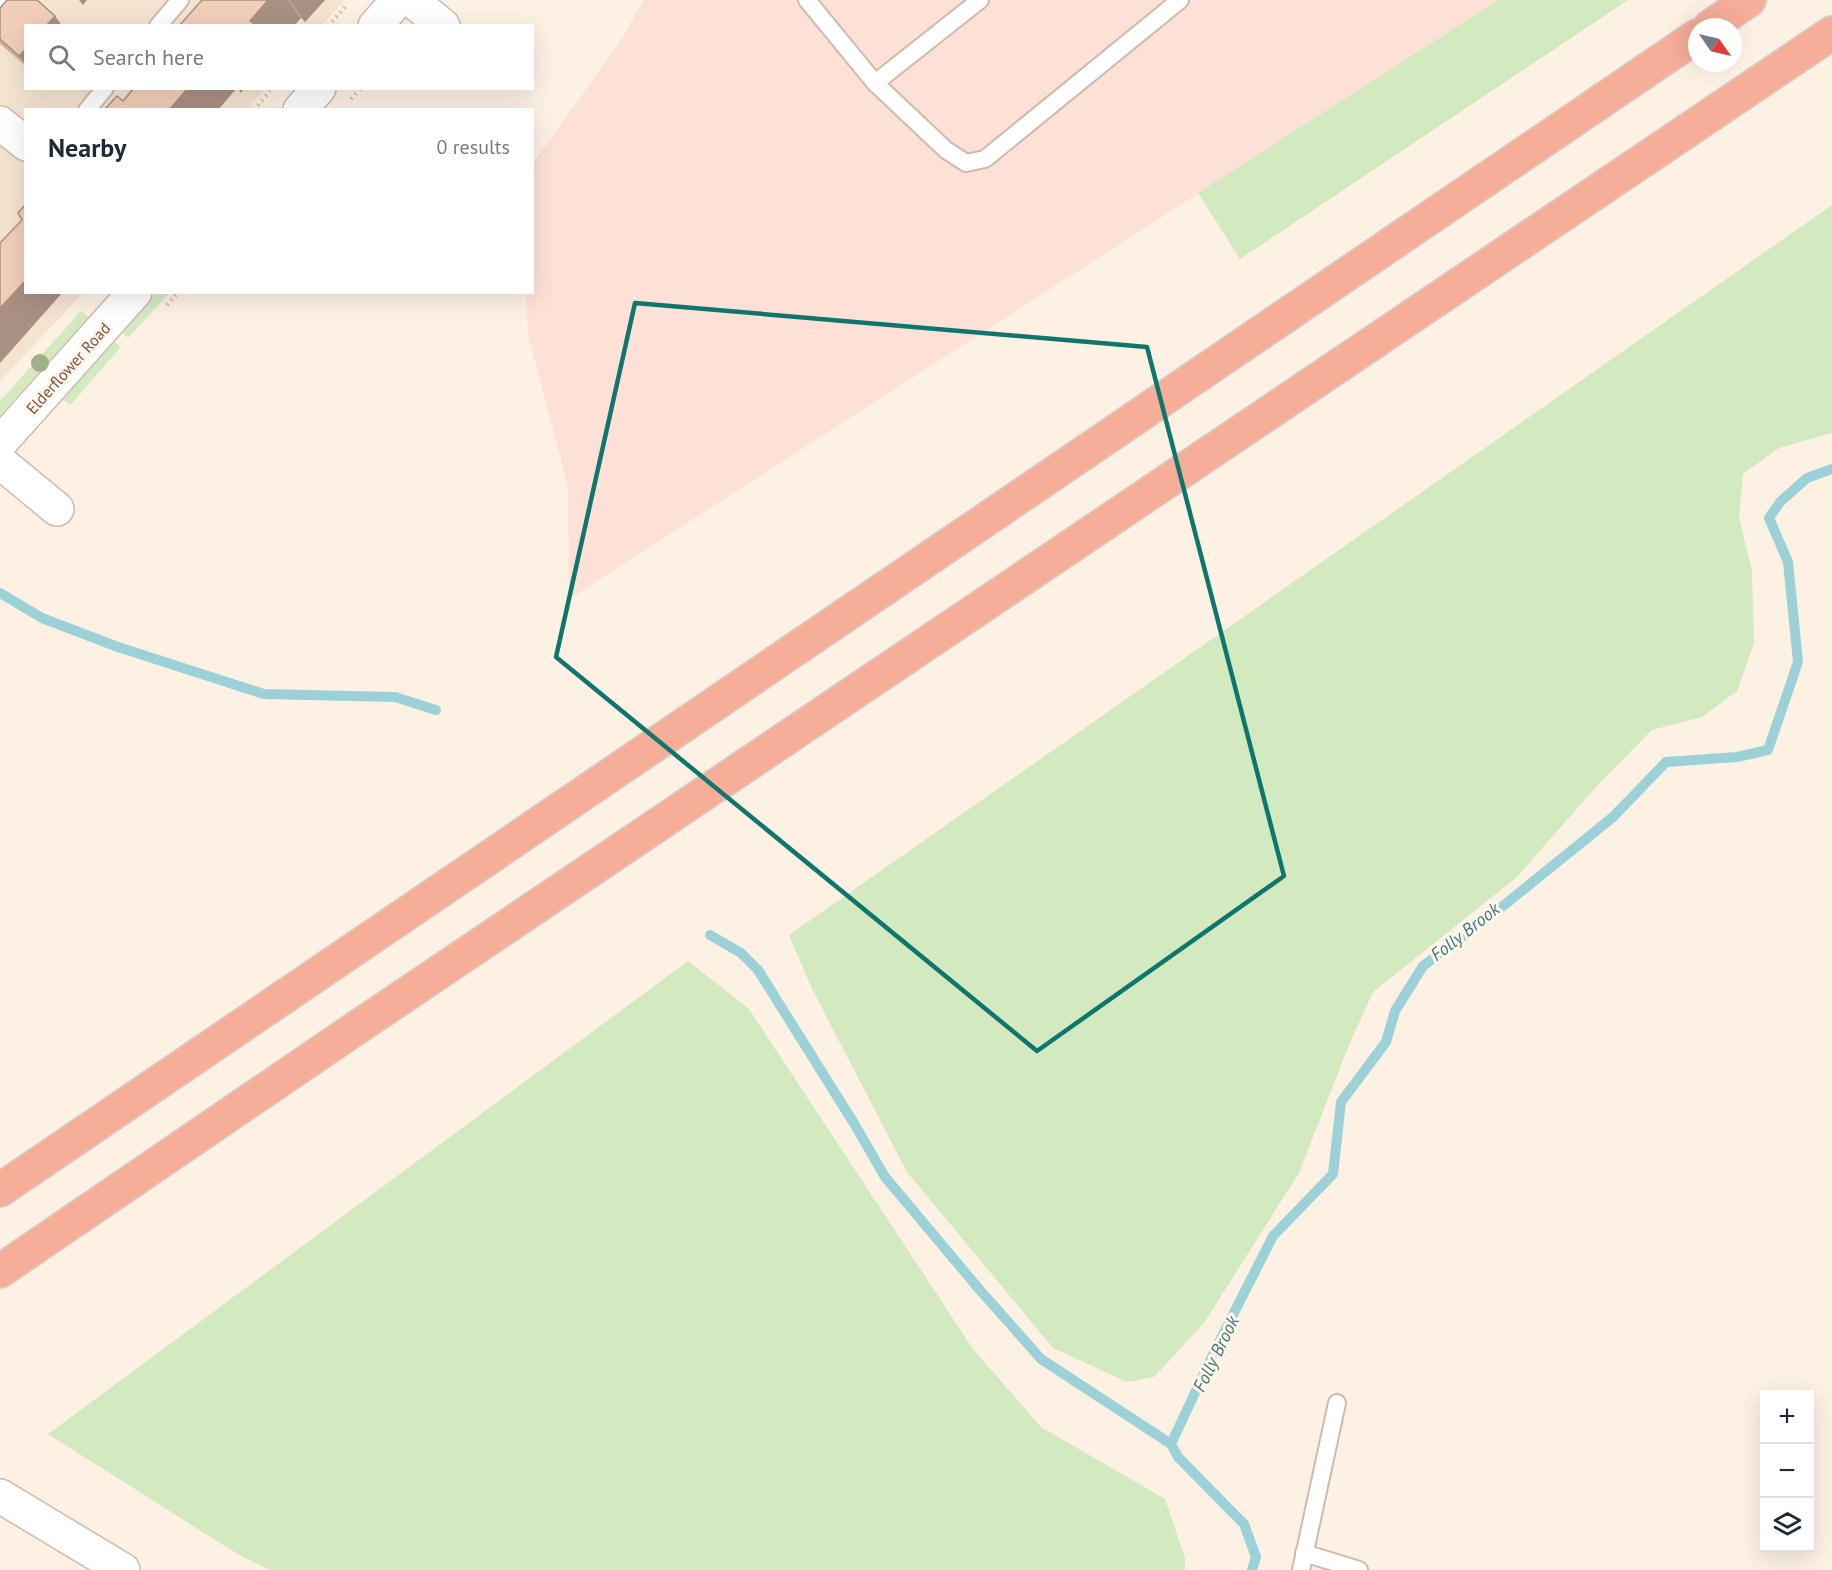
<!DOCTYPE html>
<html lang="en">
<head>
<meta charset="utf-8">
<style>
  :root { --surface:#fff; --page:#f2f2f3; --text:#1f2937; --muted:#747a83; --line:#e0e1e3 }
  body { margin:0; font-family:"PT Sans",sans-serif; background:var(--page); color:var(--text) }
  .controls { position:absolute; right:18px; bottom:18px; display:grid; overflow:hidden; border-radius:0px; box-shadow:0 6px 24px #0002 }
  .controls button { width:54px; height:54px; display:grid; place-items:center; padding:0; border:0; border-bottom:2px solid var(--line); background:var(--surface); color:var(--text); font:30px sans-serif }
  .compass { position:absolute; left:1688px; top:18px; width:54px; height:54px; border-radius:50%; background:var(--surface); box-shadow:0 6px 24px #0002; rotate:124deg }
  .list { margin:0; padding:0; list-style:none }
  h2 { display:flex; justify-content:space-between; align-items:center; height:78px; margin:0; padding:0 24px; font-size:26px }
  h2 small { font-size:20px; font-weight:400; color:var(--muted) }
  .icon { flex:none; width:33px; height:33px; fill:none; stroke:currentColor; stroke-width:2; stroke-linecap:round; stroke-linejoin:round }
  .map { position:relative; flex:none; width:1832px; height:1570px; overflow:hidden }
  .search { position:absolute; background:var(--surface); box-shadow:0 6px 24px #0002; left:24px; top:24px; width:510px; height:66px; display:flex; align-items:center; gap:15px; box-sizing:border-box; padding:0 21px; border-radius:0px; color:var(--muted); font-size:22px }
  .panel { position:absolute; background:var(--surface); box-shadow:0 6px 24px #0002; left:24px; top:108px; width:510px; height:186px; border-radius:0px }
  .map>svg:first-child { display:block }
  .residential { fill:#f4e3d1 }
  .commercial { fill:#fde0d6 }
  .green { fill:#d3eac1 }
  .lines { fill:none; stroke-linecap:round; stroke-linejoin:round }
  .stream { stroke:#9dd1d8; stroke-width:10 }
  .lane-casing { stroke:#d0baac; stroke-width:20 }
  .street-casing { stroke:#d0baac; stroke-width:36 }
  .highway-casing { stroke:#d8d0cc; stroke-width:36 }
  .path { stroke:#d7b19d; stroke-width:4; stroke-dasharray:1.5 4.5; stroke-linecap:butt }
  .lane { stroke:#fff; stroke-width:16 }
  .street { stroke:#fff; stroke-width:33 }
  .highway { stroke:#f7ae99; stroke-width:33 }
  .tree { fill:#a0b08a }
  .wall { fill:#d0b1a0 }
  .shaded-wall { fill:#a99082 }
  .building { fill:#f2ceba; stroke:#a99082; stroke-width:1.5 }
  .marked { fill:none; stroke:#0f766e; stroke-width:4.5; stroke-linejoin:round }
  .labels { text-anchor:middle; stroke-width:6; stroke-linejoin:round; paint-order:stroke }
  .street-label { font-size:16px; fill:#745649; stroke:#fff5e9 }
  .water-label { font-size:18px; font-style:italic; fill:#3f7981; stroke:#fff5e9 }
</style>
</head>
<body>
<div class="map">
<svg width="1832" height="1570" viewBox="0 0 1832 1570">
  <rect width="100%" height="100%" fill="#fcf1e3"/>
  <polygon class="residential" points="0,0 345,0 322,25 26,26 26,88 265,89 247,109 26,110 26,292 83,293 0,381"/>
  <polygon class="commercial" points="644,0 1498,0 569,599 568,487 528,334 526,293 532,292 533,163 618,45"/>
  <g class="green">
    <polygon points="1498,0 1628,0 1240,259 1198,193"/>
    <polygon points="1832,205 1832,433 1779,448 1743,474 1739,517 1752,571 1754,643 1737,691 1702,717 1652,730 1597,786 1517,877 1373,992 1349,1045 1299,1173 1204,1323 1154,1377 1127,1382 1053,1348 907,1172 812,989 789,935"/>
    <polygon points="157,293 169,293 128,338 121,332"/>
    <polygon points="81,311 89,317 0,415 0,401"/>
    <polygon points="114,341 121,347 70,405 62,399"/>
    <polygon points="688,961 749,1009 973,1349 1041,1427 1165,1499 1185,1558 1185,1570 270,1570 239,1555 48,1434"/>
  </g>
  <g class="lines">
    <g class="stream">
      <polyline points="0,593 42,618 118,647 264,694 395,697 436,710"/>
      <polyline points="710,935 741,953 758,970 855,1125 885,1177 979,1289 1041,1359 1171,1444"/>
      <polyline points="1252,1570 1256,1557 1244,1524 1178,1457 1171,1444 1214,1352 1273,1236 1333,1174 1341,1102 1386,1042 1395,1011 1423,966 1503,906 1613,817 1666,762 1737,757 1768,750 1798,662 1788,562 1769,518 1780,502 1807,478 1832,469"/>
    </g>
    <defs>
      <g id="lane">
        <polyline points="807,0 875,83 980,0"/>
        <polyline points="158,26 180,0"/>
        <polyline points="875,83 946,150 966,163 985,159 1180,0"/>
        <polyline points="87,110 105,88"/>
        <polyline points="1304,1553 1359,1570"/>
        <polyline points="1301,1570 1337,1403"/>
      </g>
      <g id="street">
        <polyline points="412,0 443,26"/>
        <polyline points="0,2 2,0"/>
        <polyline points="375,26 398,0"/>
        <polyline points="300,110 319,88"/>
        <polyline points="0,123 26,144"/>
        <polyline points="0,443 135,292"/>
        <polyline points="0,462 57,509"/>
        <polyline points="0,1496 123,1570"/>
      </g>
      <g id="highway">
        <polyline points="1710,27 1749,0"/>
        <polyline points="0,1190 1697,36"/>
        <polyline points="0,1271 340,1039 1832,33"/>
      </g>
    </defs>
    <use href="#lane" class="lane-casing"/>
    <use href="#street" class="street-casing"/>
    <use href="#highway" class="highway-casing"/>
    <g class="path">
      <polyline points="328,26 345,7"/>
      <polyline points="351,99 361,88"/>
      <polyline points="254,110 270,91"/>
      <polyline points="167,305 178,292"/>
    </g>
    <use href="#lane" class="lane"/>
    <use href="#street" class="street"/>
    <use href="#highway" class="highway"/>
  </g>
  <circle class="tree" cx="40" cy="363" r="9"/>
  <g class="wall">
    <polygon points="202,0 325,0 305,22 301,18"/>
    <polygon points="0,8 55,16 62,26 26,26 26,66 0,44"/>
  </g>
  <g class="shaded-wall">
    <polygon points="79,0 87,0 83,5"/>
    <polygon points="268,0 288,0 301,18 294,26 252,26 250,21"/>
    <polygon points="289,0 325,0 305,22"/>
    <polygon points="55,16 62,26 46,26"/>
    <polygon points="26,49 26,65 19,56"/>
    <polygon points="188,88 236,89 218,110 169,110"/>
    <polygon points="238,88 244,88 241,93"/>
    <polygon points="26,280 26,292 63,292 0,363 0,308"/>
  </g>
  <g class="building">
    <polygon points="7,0 37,0 55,16 46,26 26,26 26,49 19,56 0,39 0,8"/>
    <polygon points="202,0 268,0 250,21 254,24 252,26 179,26"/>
    <polygon points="134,88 188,88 169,110 104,110 117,96 123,101"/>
    <polygon points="26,204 26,280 0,308 0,243 22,220 18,213"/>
  </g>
  <path class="marked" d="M635,303L1147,347L1284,876L1037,1051L556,657Z"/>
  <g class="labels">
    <g class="street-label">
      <text transform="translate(68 368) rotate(-48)" y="6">Elderflower Road</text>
    </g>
    <g class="water-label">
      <text transform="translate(1465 932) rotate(-38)" y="6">Folly Brook</text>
      <text transform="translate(1216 1354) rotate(-64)" y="6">Folly Brook</text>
    </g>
  </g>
</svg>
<div class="controls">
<button>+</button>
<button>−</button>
<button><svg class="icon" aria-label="layers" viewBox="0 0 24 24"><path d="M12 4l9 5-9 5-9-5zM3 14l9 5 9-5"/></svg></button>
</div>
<svg class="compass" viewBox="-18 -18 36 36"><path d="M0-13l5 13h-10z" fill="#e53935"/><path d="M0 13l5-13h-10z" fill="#747a83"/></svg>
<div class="search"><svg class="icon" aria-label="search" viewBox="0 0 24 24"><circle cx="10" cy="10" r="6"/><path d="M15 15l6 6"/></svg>Search here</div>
<section class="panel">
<h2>Nearby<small>0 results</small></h2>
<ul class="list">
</ul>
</section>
</div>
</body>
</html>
